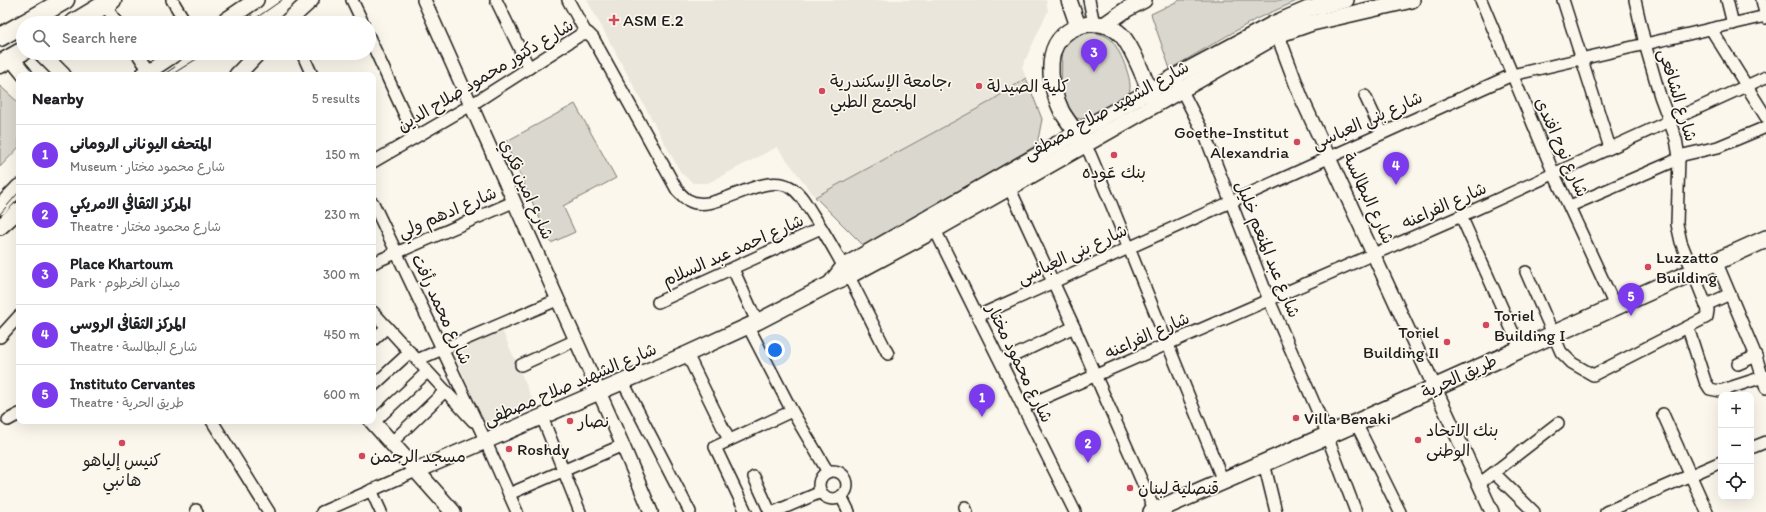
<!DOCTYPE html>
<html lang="en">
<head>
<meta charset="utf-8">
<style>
  :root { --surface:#fff; --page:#f6f6f6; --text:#202124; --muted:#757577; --line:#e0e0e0; --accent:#7c3aed }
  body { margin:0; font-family:Itim,"Playpen Sans Arabic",sans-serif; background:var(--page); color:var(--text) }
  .controls { position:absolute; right:12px; bottom:12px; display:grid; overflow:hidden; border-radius:8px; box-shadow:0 4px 16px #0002 }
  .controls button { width:36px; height:36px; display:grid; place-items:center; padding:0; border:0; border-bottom:1px solid var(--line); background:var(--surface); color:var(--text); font:20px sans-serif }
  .you { position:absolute; left:775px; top:350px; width:14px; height:14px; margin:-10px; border:3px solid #fff; border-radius:50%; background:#1a73e8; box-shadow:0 0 0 6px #1a73e833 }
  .badge { display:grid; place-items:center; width:26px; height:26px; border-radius:50%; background:var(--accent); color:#fff; font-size:13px; font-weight:700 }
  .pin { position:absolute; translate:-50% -33px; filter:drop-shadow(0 1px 2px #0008) }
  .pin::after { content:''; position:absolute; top:21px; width:14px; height:12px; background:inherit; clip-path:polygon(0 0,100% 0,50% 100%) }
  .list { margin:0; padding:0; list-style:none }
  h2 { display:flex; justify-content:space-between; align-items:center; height:52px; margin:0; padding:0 16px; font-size:17px }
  h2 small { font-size:13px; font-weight:400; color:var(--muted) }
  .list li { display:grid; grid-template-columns:26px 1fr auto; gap:12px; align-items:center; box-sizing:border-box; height:60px; padding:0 16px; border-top:1px solid var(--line) }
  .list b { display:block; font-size:15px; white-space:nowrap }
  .list p { margin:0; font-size:13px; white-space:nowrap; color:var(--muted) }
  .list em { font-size:13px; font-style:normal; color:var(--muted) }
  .icon { flex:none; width:22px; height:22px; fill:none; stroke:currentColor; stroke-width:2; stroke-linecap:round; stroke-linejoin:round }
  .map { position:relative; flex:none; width:1766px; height:512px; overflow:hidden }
  .search { position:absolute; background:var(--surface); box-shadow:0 4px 16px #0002; left:16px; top:16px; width:360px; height:44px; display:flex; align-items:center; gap:10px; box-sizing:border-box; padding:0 14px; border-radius:22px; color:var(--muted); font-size:15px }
  .panel { position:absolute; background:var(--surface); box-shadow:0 4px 16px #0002; left:16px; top:72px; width:360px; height:352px; border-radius:8px }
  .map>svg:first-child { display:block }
  .built { fill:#eae6dc }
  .green { fill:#dad7ce; stroke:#7b7a75 }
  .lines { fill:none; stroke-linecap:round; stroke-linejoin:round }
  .minor-casing { stroke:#1c1c1c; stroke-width:14 }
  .tertiary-casing { stroke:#1c1c1c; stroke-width:16 }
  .secondary-casing { stroke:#1c1c1c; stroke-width:18 }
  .primary-casing { stroke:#1c1c1c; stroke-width:20 }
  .trunk-casing { stroke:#1c1c1c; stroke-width:21 }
  .minor { stroke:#fbf7ec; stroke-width:11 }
  .tertiary { stroke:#fbf7ec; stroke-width:13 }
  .secondary { stroke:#fbf7ec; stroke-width:15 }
  .primary { stroke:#fbf7ec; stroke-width:17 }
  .trunk { stroke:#fbf7ec; stroke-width:18 }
  .tram { stroke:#1c1c1c; stroke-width:1 }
  .poi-dot { fill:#d1495b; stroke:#fbf7ec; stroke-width:1.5 }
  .labels { text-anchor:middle; stroke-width:3.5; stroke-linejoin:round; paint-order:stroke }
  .poi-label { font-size:17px; fill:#1c1c1c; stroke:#fbf7ec; text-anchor:start }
  .street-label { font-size:17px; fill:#1c1c1c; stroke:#fbf7ec }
</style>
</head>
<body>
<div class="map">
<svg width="1766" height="512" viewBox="0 0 1766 512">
  <rect width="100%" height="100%" fill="#fbf7ec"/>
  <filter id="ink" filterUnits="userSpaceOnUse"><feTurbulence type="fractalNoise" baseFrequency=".025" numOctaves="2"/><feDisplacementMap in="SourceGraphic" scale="8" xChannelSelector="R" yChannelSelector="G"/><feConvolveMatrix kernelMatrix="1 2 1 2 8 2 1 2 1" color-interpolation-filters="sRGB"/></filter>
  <g filter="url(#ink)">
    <g class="built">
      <polygon points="587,0 1046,0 1048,11 1022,67 1026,78 988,103 815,197 777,147 708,183 693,183 681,173"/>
      <polygon points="502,330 534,403 485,425 453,351"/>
    </g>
    <g class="green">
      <polygon points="1180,0 1299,0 1256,19 1170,69 1151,14"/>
      <path d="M1087,32C1096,33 1107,34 1113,42C1120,51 1137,87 1127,96C1118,105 1099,113 1087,120L1076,118L1067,106L1061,91L1062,50L1072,38Z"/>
      <polygon points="1026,78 1042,119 1037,145 864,246 815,197 988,103"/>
      <polygon points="0,86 19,103 19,147 0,167"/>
      <polygon points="575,104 616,178 563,206 575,232 551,243 505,142"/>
    </g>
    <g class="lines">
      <defs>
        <g id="minor">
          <polyline points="172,0 186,23"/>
          <polyline points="352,0 363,23"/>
          <polyline points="496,0 529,68"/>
          <polyline points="568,0 586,33"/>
          <polyline points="1089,0 1094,24"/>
          <polyline points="1481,0 1554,174 1615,306"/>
          <polyline points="1563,0 1610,148"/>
          <polyline points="1727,0 1733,24"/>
          <polyline points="1762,0 1766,18"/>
          <polyline points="105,5 117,23"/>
          <polyline points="1711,29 1766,117"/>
          <polyline points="369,37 415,137"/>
          <polyline points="137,53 149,71"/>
          <polyline points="302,53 312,75"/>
          <polyline points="1178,83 1206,138 1269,300 1328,435"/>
          <polyline points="1365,96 1382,132"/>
          <polyline points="1084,144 1090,154 1112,206 1223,481"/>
          <path d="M373,162L471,105L580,35L588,33L593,38L677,190C680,193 684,198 688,200C714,216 760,171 790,187C801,193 807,206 813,215C842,259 864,307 888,354"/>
          <polyline points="1009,187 1074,327 1155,511"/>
          <polyline points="373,203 481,431 517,512"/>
          <polyline points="1570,206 1672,162 1683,155 1718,147 1766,127"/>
          <polyline points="1461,216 1520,348"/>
          <polyline points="935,230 1075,512"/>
          <polyline points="1716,261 1756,356 1766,388"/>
          <polyline points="373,263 513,202"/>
          <polyline points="733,269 757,322"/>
          <polyline points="1526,272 1561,352 1572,363 1593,375 1707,317 1708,310 1681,242 1677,224 1679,157 1676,139 1660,96 1645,44 1635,0"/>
          <polyline points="658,302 821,228"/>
          <polyline points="1706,305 1730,294"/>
          <polyline points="373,312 473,421"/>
          <polyline points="978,316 1512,75 1766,16"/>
          <polyline points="748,326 792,411 828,472"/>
          <polyline points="1688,328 1705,381 1710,389 1720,391 1763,377"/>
          <polyline points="0,337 19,316"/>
          <polyline points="373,340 387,327"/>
          <polyline points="687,354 729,440"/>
          <polyline points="417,360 557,300"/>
          <polyline points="1001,362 1074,327"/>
          <polyline points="1738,364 1756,356"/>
          <polyline points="521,365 576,340"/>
          <polyline points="623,382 690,512"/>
          <polyline points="373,386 410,352"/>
          <polyline points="1023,407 1461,216 1766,77"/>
          <polyline points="1663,414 1707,512"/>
          <polyline points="542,417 580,512"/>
          <polyline points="8,420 19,414"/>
          <polyline points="212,421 269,512"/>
          <polyline points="373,423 427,372"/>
          <polyline points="1356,423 1400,512"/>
          <polyline points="1327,436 1356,512"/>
          <polyline points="391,443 445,391"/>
          <polyline points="1751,448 1766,442"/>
          <polyline points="1264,463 1276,512"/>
          <circle cx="833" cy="485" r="14"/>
          <polyline points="1494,473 1534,512"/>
          <polyline points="754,477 770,512"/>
          <polyline points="1479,484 1558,423"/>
          <polyline points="371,490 381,512"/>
          <polyline points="509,494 623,445"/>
          <polyline points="841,496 849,512"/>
          <polyline points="965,507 967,512"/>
          <polyline points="196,510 197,512"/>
          <polyline points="322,512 416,471"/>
          <polyline points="746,512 715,447 792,411"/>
          <polyline points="774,512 821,492"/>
          <polyline points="1606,512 1721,462"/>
        </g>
        <g id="tertiary">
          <polyline points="424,0 620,439 651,512"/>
          <polyline points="1274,25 1301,97 1492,512"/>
        </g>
        <g id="secondary">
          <polyline points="1069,0 1078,26"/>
          <polyline points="222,23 256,0"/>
          <polyline points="286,23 311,0"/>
          <polyline points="1104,25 1127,9 1144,0"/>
          <polyline points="41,53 63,75"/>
          <polyline points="11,58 25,75"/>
          <polyline points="143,75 176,53"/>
          <polyline points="237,75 258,53"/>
          <path d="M1083,142C1076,132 1068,122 1062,112C1048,83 1041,38 1080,26C1092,22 1107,23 1118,32C1131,41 1146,83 1153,99"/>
          <polyline points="0,207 19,187"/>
          <polyline points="0,227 19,210"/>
          <polyline points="830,284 844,266 1174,77 1273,24 1308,9 1346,0"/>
          <polyline points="372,421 453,512"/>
          <polyline points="416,471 687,354 757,322 830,284 849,276 935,230 1278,35 1312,23 1412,0"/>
        </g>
        <polyline id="primary" points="1152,512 1356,423 1766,239"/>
        <g id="trunk">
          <polyline points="25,23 65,0"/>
          <polyline points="74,23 112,0"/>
          <polyline points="0,37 23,24"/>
          <polyline points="0,64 23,51"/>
        </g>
      </defs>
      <use href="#minor" class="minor-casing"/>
      <use href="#tertiary" class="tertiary-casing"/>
      <use href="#secondary" class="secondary-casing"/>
      <use href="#primary" class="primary-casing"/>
      <use href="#trunk" class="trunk-casing"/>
      <use href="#minor" class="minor"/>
      <use href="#tertiary" class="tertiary"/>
      <use href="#secondary" class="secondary"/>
      <use href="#primary" class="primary"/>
      <use href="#trunk" class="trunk"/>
      <g class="tram">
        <polyline points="241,23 252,15"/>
        <polyline points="249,23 282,0"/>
        <polyline points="163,75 175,67"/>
        <polyline points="171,75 206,53"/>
        <polyline points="0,214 19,192"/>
      </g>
    </g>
  </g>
  <g class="poi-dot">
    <path d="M612 14h4v4h4v4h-4v4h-4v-4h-4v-4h4z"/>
    <circle cx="979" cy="86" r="4"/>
    <circle cx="822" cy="91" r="4"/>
    <circle cx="1297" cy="142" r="4"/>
    <circle cx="1114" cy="155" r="4"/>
    <circle cx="1648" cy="267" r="4"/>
    <circle cx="1486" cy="325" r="4"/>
    <circle cx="1447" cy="342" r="4"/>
    <circle cx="1296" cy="418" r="4"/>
    <circle cx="570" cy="421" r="4"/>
    <circle cx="1418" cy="440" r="4"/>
    <circle cx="122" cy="443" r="4"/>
    <circle cx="509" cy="449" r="4"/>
    <circle cx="362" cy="456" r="4"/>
    <circle cx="1130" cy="488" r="4"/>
  </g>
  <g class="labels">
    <g class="poi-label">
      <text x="623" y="26">ASM E.2</text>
      <text x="830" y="87">جامعة الإسكندرية،<tspan x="830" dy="20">المجمع الطبي</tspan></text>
      <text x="987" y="92">كلية الصيدلة</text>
      <text x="1289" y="138" text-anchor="end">Goethe-Institut<tspan x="1289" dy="20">Alexandria</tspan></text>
      <text x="1114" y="178" text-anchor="middle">بنك عَوده</text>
      <text x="1656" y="263">Luzzatto<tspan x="1656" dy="20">Building</tspan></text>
      <text x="1494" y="321">Toriel<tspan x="1494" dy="20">Building I</tspan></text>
      <text x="1439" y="338" text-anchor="end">Toriel<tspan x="1439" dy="20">Building II</tspan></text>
      <text x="1304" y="424">Villa Benaki</text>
      <text x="578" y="427">نصار</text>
      <text x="1426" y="436">بنك الاتحاد<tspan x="1426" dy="20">الوطنى</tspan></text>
      <text x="517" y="455">Roshdy</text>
      <text x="370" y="462">مسجد الرحمن</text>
      <text x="122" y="466" text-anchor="middle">كنيس إلياهو<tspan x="122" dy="20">هانبي</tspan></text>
      <text x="1138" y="494">قنصلية لبنان</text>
    </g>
    <g class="street-label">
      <text transform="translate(485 75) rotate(-31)" y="6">شارع دكتور محمود صلاح الدين</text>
      <text transform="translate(1678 95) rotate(73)" y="6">شارع الشافعى</text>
      <text transform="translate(1106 110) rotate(-29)" y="6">شارع الشهيد صلاح مصطفى</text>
      <text transform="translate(1367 120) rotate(-24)" y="6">شارع بنى العباسى</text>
      <text transform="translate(1562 147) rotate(66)" y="6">شارع نوح افندى</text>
      <text transform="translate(527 189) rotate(66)" y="6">شارع امين فكري</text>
      <text transform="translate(1369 198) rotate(65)" y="6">شارع البطالسة</text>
      <text transform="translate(1444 205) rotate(-24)" y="6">شارع الفراعنه</text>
      <text transform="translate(447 212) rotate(-23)" y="6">شارع ادهم ولي</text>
      <text transform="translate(1268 249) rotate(68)" y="6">شارع عبد المنعم خليل</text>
      <text transform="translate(733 250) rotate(-24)" y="6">شارع احمد عبد السلام</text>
      <text transform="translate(1072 254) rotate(-25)" y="6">شارع بنى العباسى</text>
      <text transform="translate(442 309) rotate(65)" y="6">شارع محمد رأفت</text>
      <text transform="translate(1147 335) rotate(-24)" y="6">شارع الفراعنه</text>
      <text transform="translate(1020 363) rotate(64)" y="6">شارع محمود مختار</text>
      <text transform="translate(1459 376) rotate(-25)" y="6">طريق الحرية</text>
      <text transform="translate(570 384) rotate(-23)" y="6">شارع الشهيد صلاح مصطفى</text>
    </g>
  </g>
</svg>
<div class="controls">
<button>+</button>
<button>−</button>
<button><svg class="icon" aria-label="locate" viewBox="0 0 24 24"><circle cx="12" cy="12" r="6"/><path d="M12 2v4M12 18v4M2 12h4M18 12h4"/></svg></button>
</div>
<div class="you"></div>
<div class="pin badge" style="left:982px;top:417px">1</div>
<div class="pin badge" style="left:1088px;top:463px">2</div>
<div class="pin badge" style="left:1094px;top:72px">3</div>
<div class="pin badge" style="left:1396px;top:185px">4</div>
<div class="pin badge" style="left:1631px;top:316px">5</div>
<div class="search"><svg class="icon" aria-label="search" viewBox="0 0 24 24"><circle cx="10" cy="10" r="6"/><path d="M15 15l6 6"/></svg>Search here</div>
<section class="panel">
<h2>Nearby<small>5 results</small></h2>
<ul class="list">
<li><span class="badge">1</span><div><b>المتحف اليونانى الرومانى</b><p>Museum · شارع محمود مختار</p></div><em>150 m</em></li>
<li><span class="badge">2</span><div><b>المركز الثقافي الامريكي</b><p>Theatre · شارع محمود مختار</p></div><em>230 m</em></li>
<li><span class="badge">3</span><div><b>Place Khartoum</b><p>Park · ميدان الخرطوم</p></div><em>300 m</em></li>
<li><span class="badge">4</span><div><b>المركز الثقافى الروسى</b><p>Theatre · شارع البطالسة</p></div><em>450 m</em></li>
<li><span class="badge">5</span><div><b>Instituto Cervantes</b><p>Theatre · طريق الحرية</p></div><em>600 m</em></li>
</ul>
</section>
</div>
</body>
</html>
